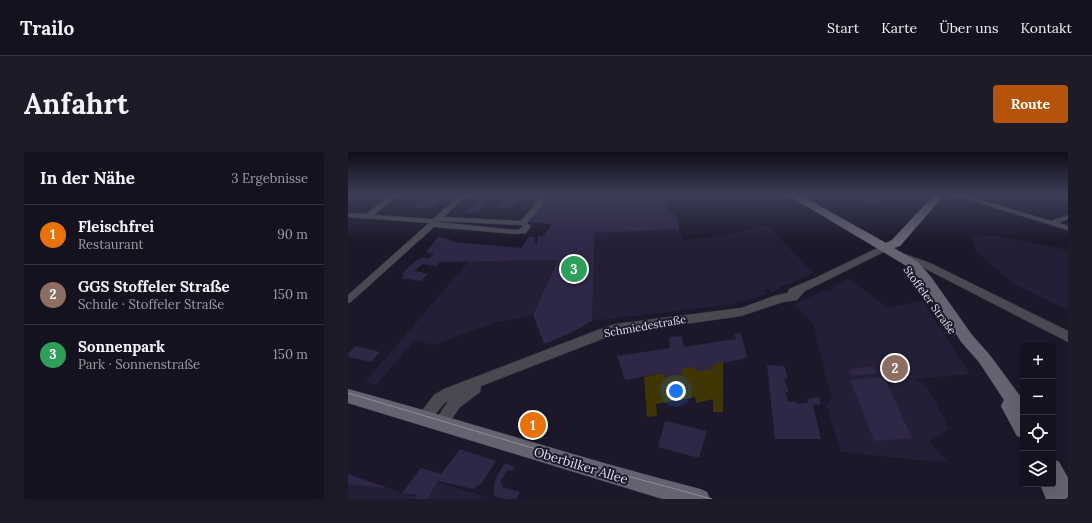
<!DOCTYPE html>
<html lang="de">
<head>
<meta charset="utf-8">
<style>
  :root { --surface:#151220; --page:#1e1b29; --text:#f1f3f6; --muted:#9d9ea5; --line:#34323e; --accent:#b45309 }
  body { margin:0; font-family:Lora,serif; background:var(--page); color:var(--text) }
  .controls { position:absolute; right:12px; bottom:12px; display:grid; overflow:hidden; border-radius:4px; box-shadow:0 4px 16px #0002 }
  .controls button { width:36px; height:36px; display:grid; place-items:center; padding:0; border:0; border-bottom:1px solid var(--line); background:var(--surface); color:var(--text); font:20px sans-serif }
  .you { position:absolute; left:328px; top:239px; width:14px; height:14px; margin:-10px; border:3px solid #fff; border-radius:50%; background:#1a73e8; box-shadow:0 0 0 6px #1a73e833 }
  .badge { display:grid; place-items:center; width:26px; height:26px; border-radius:50%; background:var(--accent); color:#fff; font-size:13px; font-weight:700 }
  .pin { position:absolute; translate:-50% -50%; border:2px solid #fff; box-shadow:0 1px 4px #0006 }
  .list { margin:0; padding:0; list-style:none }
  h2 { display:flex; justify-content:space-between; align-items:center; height:52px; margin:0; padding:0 16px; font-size:17px }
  h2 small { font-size:13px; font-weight:400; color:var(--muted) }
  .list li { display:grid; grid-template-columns:26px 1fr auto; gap:12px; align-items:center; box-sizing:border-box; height:60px; padding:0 16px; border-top:1px solid var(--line) }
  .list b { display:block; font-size:15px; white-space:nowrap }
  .list p { margin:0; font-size:13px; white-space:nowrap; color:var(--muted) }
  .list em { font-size:13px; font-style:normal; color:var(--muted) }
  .icon { flex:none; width:22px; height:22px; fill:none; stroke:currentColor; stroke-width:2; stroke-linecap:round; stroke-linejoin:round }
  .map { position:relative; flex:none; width:720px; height:347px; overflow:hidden; border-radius:4px }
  header { display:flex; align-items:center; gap:24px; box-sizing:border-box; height:56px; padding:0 20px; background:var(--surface); border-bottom:1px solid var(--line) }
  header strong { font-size:19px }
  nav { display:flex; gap:22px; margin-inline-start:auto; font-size:14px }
  .intro { display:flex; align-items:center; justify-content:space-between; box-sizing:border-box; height:96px; padding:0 24px }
  h1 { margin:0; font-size:28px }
  .button { padding:10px 18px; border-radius:4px; background:var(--accent); color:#fff; font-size:14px; font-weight:700 }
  main { display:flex; gap:24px; padding:0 24px }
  aside { flex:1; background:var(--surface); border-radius:4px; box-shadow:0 4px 16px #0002 }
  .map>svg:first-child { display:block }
  .built { fill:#241e36 }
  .green { fill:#2f2746 }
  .building { fill:#3f3604 }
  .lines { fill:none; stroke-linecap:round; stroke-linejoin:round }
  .minor-casing { stroke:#373445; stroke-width:1 }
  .tertiary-casing { stroke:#373445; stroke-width:1 }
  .secondary-casing { stroke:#373445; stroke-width:1 }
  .minor { fill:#4a4952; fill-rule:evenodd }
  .tertiary { fill:#4a4952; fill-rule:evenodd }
  .secondary { fill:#656272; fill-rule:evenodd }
  .tram { stroke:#8f8c9b; stroke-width:1 }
  .labels { text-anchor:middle; stroke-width:4; stroke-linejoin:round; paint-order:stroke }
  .street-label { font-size:11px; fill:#dfddea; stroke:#1c182a }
  .near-street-label { font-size:13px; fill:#dfddea; stroke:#1c182a }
</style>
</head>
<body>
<header>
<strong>Trailo</strong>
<nav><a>Start</a><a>Karte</a><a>Über uns</a><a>Kontakt</a></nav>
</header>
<div class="intro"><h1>Anfahrt</h1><a class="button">Route</a></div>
<main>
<aside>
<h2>In der Nähe<small>3 Ergebnisse</small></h2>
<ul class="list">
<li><span class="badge" style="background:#e8710a">1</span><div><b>Fleischfrei</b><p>Restaurant</p></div><em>90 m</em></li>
<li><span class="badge" style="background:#8d6e63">2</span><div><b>GGS Stoffeler Straße</b><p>Schule · Stoffeler Straße</p></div><em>150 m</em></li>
<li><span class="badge" style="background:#2e9e5b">3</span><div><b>Sonnenpark</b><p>Park · Sonnenstraße</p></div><em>150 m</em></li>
</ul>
</aside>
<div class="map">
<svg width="720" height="347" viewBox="0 0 720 347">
  <rect width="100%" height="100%" fill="#1c182a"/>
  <g class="built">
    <polygon points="419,73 466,121 436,134 431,134 432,136 424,140 421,137 417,139 419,142 413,144 385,152 244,169 247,80 331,77 336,88 371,84"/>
    <polygon points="624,83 649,84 720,98 720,158 666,132 627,99"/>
    <polygon points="210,108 185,163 146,171 85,193 67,188 28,233 17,230 121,109"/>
    <polygon points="500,126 539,155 574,149 622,222 568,227 579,234 601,277 581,290 601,311 493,300 478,252 484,247 465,171 446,152 478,138 484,139 485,135"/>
    <polygon points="0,322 55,341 75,347 0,347"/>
    <polygon points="90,330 146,347 80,347"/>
  </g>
  <g class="green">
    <polygon points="161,43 175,43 162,57 149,55"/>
    <path d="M200,43H317L312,45L318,52L319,58C328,63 331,65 331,77L247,81L244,169L223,181L196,192L185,163L210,108L92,110L88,114L74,112L67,119L80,122L73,129L53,126L56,123L54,122L60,116H59L69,108H71L74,105L80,107L86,102L78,100L90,85L102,87L101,88L106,89L105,90L173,96L181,85H187L186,91H189L190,84H196L204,72L179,70Z"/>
    <polygon points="520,43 537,45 529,52 527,51 523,53 509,47 511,45 517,47"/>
    <polygon points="136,44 141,44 136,50 139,51 131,60 123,59 121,61 117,61 125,54 126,49 130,46"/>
    <polygon points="70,45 76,45 76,46 92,48 83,56 65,56 72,49 66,48"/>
    <polygon points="393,181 399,205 394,207 364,213 365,217 348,219 346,215 335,222 316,225 315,221 277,228 269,204 322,196 321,185 334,184 336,195 388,187 386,182"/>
    <polygon points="7,194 32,200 23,210 0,205 0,202"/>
    <polygon points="419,213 436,214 440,226 436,227 441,240 437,241 441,250 448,249 449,252 460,251 459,247 471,245 473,252 465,253 473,287 427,287"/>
    <polygon points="526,214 529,221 504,224 501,217"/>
    <polygon points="536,225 564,286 526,289 502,228"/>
    <polygon points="317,269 359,279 351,306 310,295"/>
    <polygon points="112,297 148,309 134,331 125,337 90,329 80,347 66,347 68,343 54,341 73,316 93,322"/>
    <path d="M157,311L167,315L164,319L160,318L152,330L155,331L154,335L172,340L168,347H156L146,344C144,331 150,322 157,311Z"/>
    <polygon points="0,322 37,335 36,336 0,332"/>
  </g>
  <polygon class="building" points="375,210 375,260 365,260 365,247 348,251 347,245 308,252 309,264 299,265 296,225 316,221 316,225 335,222 333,217 346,215 348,219 365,217 364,213"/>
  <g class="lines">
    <defs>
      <g id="minor">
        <path d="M42,43H50L26,63L85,67L112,43H119L96,65L173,69L195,43H203L179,71L183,74L178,81L168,82L86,75L3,150L0,151V143L81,71L0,65V61L18,62ZM91,69L173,73L175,74L172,77L168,78L90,70Z"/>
        <polygon points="606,43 617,43 703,69 720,63 720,67 710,71 720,74 720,78"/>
      </g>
      <g id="tertiary">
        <path d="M538,92L543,95L542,97L457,139L449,148L435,150L393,164L267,182L133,234L132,240L112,255L98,275L93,277L88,275L86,270L101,248C91,254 87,267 76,272L71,270L69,265L86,243L96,237L247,179L267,172L393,156C409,151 424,143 440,141L441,137L465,127Z"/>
        <polygon points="551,100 582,111 720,179 720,190 574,115 547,105 546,103"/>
      </g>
      <g id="secondary">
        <polygon points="440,43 452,43 538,91 544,88 586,43 596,43 552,94 546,96 570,110 583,125 624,183 641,202 675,248 675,286 669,284 653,254 656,248 631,210 614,191 575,131 562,116"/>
        <path d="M0,237C118,269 234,307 352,337L359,340L362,347H315L308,345L0,251Z"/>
        <polygon points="705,307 711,310 720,326 720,347 698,347 692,332 705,332"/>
      </g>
    </defs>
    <use href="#minor" class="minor-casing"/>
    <use href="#tertiary" class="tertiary-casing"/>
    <use href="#secondary" class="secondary-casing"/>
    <use href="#minor" class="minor"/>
    <use href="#tertiary" class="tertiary"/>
    <use href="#secondary" class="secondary"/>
    <polyline class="tram" points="0,241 272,322 364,347"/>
  </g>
  <linearGradient id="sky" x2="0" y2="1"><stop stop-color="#0f0d17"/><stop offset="0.47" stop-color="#3a3d55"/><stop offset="1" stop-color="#3a3d55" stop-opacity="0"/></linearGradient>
  <rect width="720" height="91" fill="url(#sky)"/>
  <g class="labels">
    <g class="street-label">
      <text transform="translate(582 148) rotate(54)" y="4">Stoffeler Straße</text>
      <text transform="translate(297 174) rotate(-10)" y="4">Schmiedestraße</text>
    </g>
    <g class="near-street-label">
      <text transform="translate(233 313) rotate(17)" y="5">Oberbilker Allee</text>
    </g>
  </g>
</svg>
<div class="controls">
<button>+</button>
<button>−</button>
<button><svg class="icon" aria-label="locate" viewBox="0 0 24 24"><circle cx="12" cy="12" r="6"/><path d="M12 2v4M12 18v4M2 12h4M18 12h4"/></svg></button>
<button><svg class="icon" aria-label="layers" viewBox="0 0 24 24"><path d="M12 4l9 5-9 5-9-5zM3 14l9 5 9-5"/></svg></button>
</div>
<div class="you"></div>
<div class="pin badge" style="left:185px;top:273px;background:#e8710a">1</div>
<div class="pin badge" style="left:547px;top:216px;background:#8d6e63">2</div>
<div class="pin badge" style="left:226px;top:117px;background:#2e9e5b">3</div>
</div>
</main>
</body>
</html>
